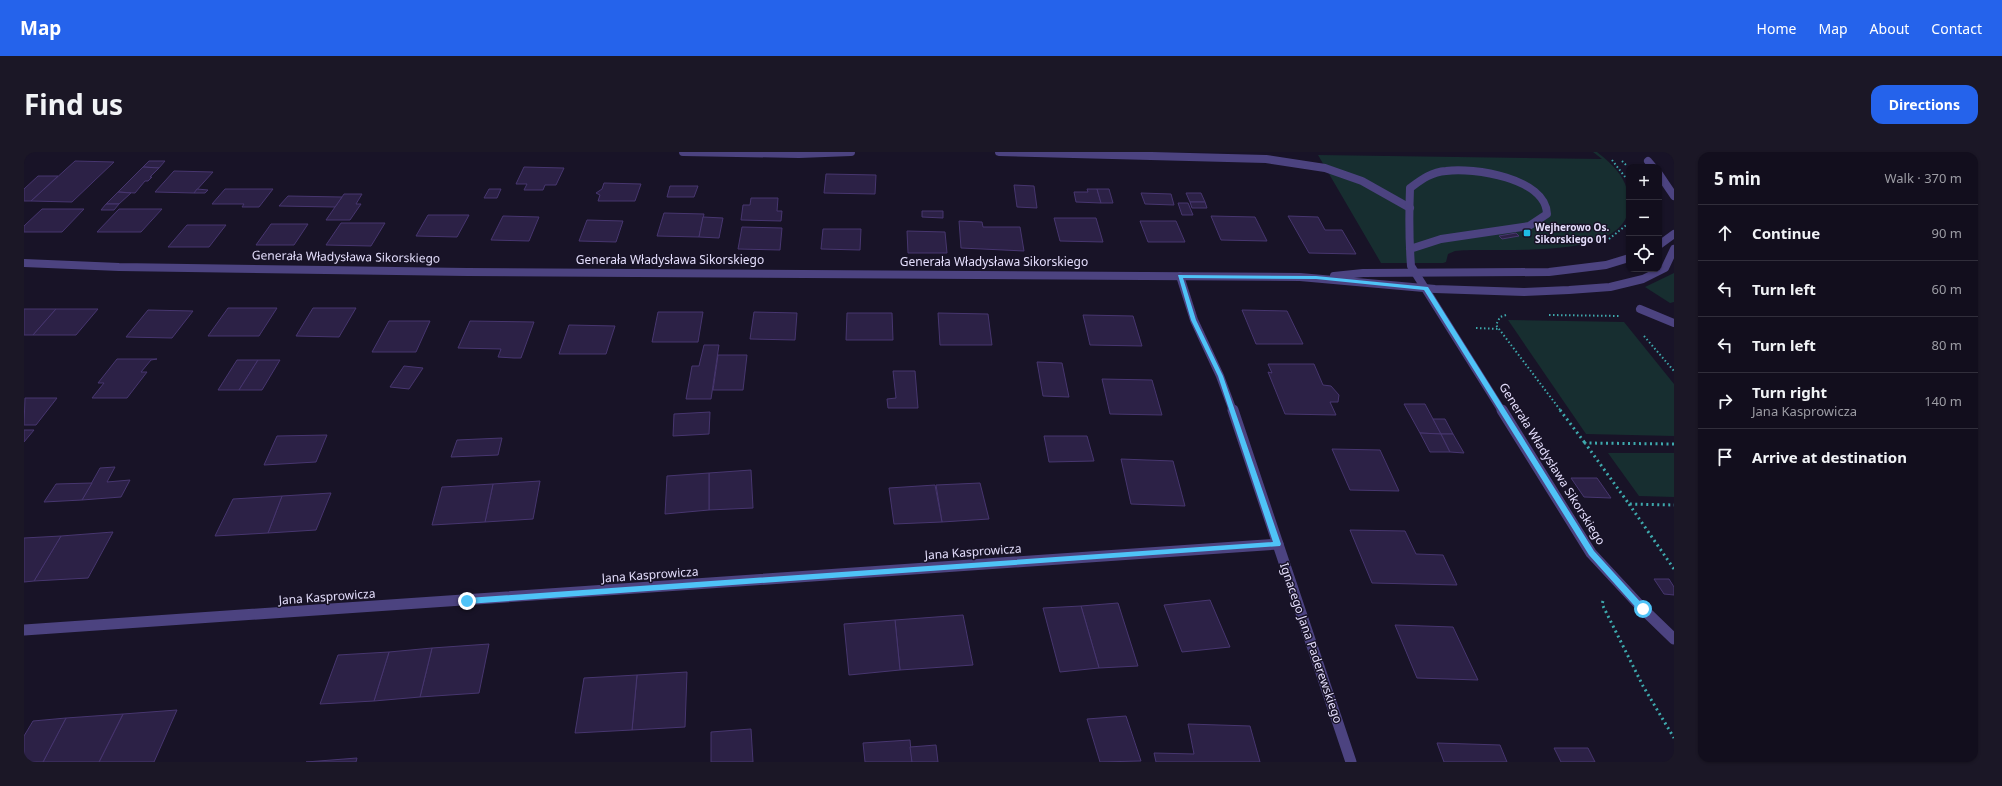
<!DOCTYPE html>
<html lang="en">
<head>
<meta charset="utf-8">
<style>
  :root { --surface:#120e1d; --page:#1b1726; --text:#f1f3f6; --muted:#9c9ca4; --line:#312e3b; --accent:#2563eb }
  body { margin:0; font-family:"Noto Sans",sans-serif; background:var(--page); color:var(--text) }
  .controls { position:absolute; right:12px; top:12px; display:grid; overflow:hidden; border-radius:8px; box-shadow:0 1px 3px #0004 }
  .controls button { width:36px; height:36px; display:grid; place-items:center; padding:0; border:0; border-bottom:1px solid var(--line); background:var(--surface); color:var(--text); font:20px sans-serif }
  .stop { position:absolute; width:12px; height:12px; margin:-9px; border:3px solid #4fc3f7; border-radius:50%; background:#fff }
  .stop.end { background:#4fc3f7; border-color:#fff; box-shadow:0 1px 4px #0008 }
  .list { margin:0; padding:0; list-style:none }
  h2 { display:flex; justify-content:space-between; align-items:center; height:52px; margin:0; padding:0 16px; font-size:17px }
  h2 small { font-size:13px; font-weight:400; color:var(--muted) }
  .list li { display:grid; grid-template-columns:26px 1fr auto; gap:12px; align-items:center; box-sizing:border-box; height:56px; padding:0 16px; border-top:1px solid var(--line) }
  .list b { display:block; font-size:15px; white-space:nowrap }
  .list p { margin:0; font-size:13px; white-space:nowrap; color:var(--muted) }
  .list em { font-size:13px; font-style:normal; color:var(--muted) }
  .icon { flex:none; width:22px; height:22px; fill:none; stroke:currentColor; stroke-width:2; stroke-linecap:round; stroke-linejoin:round }
  .map { position:relative; flex:none; width:1650px; height:610px; overflow:hidden; border-radius:12px }
  header { display:flex; align-items:center; gap:24px; box-sizing:border-box; height:56px; padding:0 20px; background:var(--accent); color:#fff }
  header strong { font-size:19px }
  nav { display:flex; gap:22px; margin-inline-start:auto; font-size:14px }
  .intro { display:flex; align-items:center; justify-content:space-between; box-sizing:border-box; height:96px; padding:0 24px }
  h1 { margin:0; font-size:28px }
  .button { padding:10px 18px; border-radius:12px; background:var(--accent); color:#fff; font-size:14px; font-weight:700 }
  main { display:flex; gap:24px; padding:0 24px }
  aside { flex:1; background:var(--surface); border-radius:12px; box-shadow:0 1px 3px #0004 }
  .map>svg:first-child { display:block }
  .green { fill:#172e30 }
  .building { fill:#2c2146; stroke:#47366f }
  .lines { fill:none; stroke-linecap:round; stroke-linejoin:round }
  .path-far1 { stroke:#3ea9ad; stroke-width:2; stroke-dasharray:1.5 2.5; stroke-linecap:butt }
  .path { stroke:#3ea9ad; stroke-width:3; stroke-dasharray:2 3.5; stroke-linecap:butt }
  .minor-far1 { stroke:#4c4380; stroke-width:8 }
  .minor { stroke:#4c4380; stroke-width:11 }
  .route { fill:#4fc3f7 }
  .poi-dot { fill:#1ebde5; stroke:#181327; stroke-width:1.5 }
  .labels { text-anchor:middle; stroke-width:3; stroke-linejoin:round; paint-order:stroke }
  .far-poi-label { font-size:10px; font-weight:bold; fill:#e3ddfb; stroke:#181327; text-anchor:start }
  .street-label { font-size:12px; fill:#e3ddfb; stroke:#181327 }
</style>
</head>
<body>
<header>
<strong>Map</strong>
<nav><a>Home</a><a>Map</a><a>About</a><a>Contact</a></nav>
</header>
<div class="intro"><h1>Find us</h1><a class="button">Directions</a></div>
<main>
<div class="map">
<svg width="1650" height="610" viewBox="0 0 1650 610">
  <rect width="100%" height="100%" fill="#181327"/>
  <g class="green">
    <path d="M1569,0H1573C1591,14 1605,28 1605,52C1605,112 1468,94 1431,99L1424,102L1422,110L1419,111H1357L1294,3L1578,7Z"/>
    <polygon points="1650,121 1650,150 1646,151 1621,135"/>
    <polygon points="1484,168 1600,170 1650,232 1650,284 1562,282"/>
    <polygon points="1584,301 1650,301 1650,345 1615,344"/>
  </g>
  <g class="building">
    <polygon points="51,9 90,10 48,50 7,49"/>
    <polygon points="125,9 141,9 135,16 119,15"/>
    <polygon points="119,15 135,16 126,25 128,25 124,29 121,29 111,41 94,40"/>
    <polygon points="500,15 540,16 532,33 521,33 519,38 500,38 503,32 492,32"/>
    <polygon points="150,19 189,20 170,41 131,40"/>
    <polygon points="802,22 852,23 851,42 800,41"/>
    <polygon points="14,24 34,24 7,49 0,49 0,37"/>
    <polygon points="580,31 617,32 611,49 574,49 576,43 572,41 578,37"/>
    <polygon points="990,33 1010,34 1013,56 993,55"/>
    <polygon points="646,34 674,34 670,45 643,45"/>
    <polygon points="173,37 184,38 181,41 170,41"/>
    <polygon points="201,37 249,37 235,55 218,55 220,52 188,52"/>
    <polygon points="465,37 477,37 473,46 460,46"/>
    <polygon points="1063,37 1073,37 1077,51 1052,50 1050,40 1064,40"/>
    <polygon points="1073,37 1085,37 1089,51 1077,51"/>
    <polygon points="94,40 107,41 95,52 82,52"/>
    <polygon points="1117,41 1147,42 1150,53 1121,52"/>
    <polygon points="1162,41 1177,41 1181,50 1166,50"/>
    <polygon points="320,42 338,42 332,52 337,52 326,68 302,68"/>
    <polygon points="264,44 318,45 311,55 255,54"/>
    <polygon points="727,46 754,46 753,59 758,59 757,69 717,68 719,53 726,53"/>
    <polygon points="1166,50 1181,50 1183,56 1168,56"/>
    <polygon points="1154,51 1164,51 1169,63 1158,63"/>
    <polygon points="82,52 95,52 90,58 77,58"/>
    <polygon points="18,57 60,57 38,80 0,80 0,74"/>
    <polygon points="95,57 138,57 117,80 73,80"/>
    <polygon points="898,59 919,59 919,66 898,65"/>
    <polygon points="640,61 680,62 675,85 633,84"/>
    <polygon points="404,63 445,63 433,85 392,84"/>
    <polygon points="479,64 515,65 505,89 467,88"/>
    <polygon points="1187,64 1231,65 1243,89 1197,88"/>
    <polygon points="1264,64 1294,65 1301,78 1318,78 1332,102 1285,101"/>
    <polygon points="679,65 699,66 695,86 675,85"/>
    <polygon points="1030,66 1072,66 1079,90 1036,89"/>
    <polygon points="563,68 599,69 592,90 555,89"/>
    <polygon points="935,69 958,70 959,75 996,75 1000,99 937,96"/>
    <polygon points="1116,69 1152,69 1161,90 1124,90"/>
    <polygon points="317,71 361,71 347,94 302,93"/>
    <polygon points="247,72 284,72 270,93 232,93"/>
    <polygon points="163,73 202,73 185,95 144,95"/>
    <polygon points="718,75 758,76 756,98 714,97"/>
    <polygon points="799,77 837,77 836,98 797,97"/>
    <polygon points="883,79 921,80 923,101 884,101"/>
    <polygon points="1492,81 1495,84 1478,87 1475,84"/>
    <polygon points="204,156 253,156 235,184 184,184"/>
    <polygon points="289,156 332,156 315,185 272,184"/>
    <polygon points="0,157 32,157 9,183 0,183"/>
    <polygon points="32,157 74,157 52,183 9,183"/>
    <polygon points="124,158 169,159 148,186 102,185"/>
    <polygon points="1218,158 1263,159 1279,192 1232,192"/>
    <polygon points="634,160 679,160 674,190 628,190"/>
    <polygon points="730,160 773,161 771,188 726,187"/>
    <polygon points="823,161 868,161 869,188 822,188"/>
    <polygon points="914,161 964,162 968,193 916,193"/>
    <polygon points="1059,163 1109,164 1118,194 1066,193"/>
    <polygon points="365,169 406,169 392,200 348,200"/>
    <polygon points="446,169 510,170 497,206 490,206 474,205 477,197 434,196"/>
    <polygon points="545,173 591,174 582,202 535,202"/>
    <polygon points="680,193 695,193 687,247 662,247 668,214 675,214"/>
    <polygon points="694,203 723,203 719,238 689,238"/>
    <polygon points="93,207 133,207 127,208 117,220 123,220 103,246 68,246 80,231 74,231"/>
    <polygon points="213,208 234,208 215,238 194,238"/>
    <polygon points="234,208 256,208 238,238 215,238"/>
    <polygon points="1013,210 1038,211 1045,245 1019,244"/>
    <polygon points="1244,212 1290,212 1299,233 1307,234 1315,243 1314,250 1306,250 1312,263 1261,262 1244,220 1248,221"/>
    <polygon points="380,214 399,216 385,237 366,235"/>
    <polygon points="869,219 891,219 894,256 864,256 863,247 872,246"/>
    <polygon points="1078,227 1128,228 1138,263 1086,262"/>
    <polygon points="1,246 33,246 12,273 0,273"/>
    <polygon points="1380,252 1401,252 1417,282 1396,281"/>
    <polygon points="686,260 685,282 649,284 650,262"/>
    <polygon points="1409,267 1421,267 1429,282 1417,282"/>
    <polygon points="0,278 10,278 0,290"/>
    <polygon points="1396,281 1417,282 1426,300 1406,300"/>
    <polygon points="1417,282 1429,282 1440,301 1426,300"/>
    <polygon points="303,283 292,310 240,313 253,284"/>
    <polygon points="1020,284 1063,284 1070,309 1025,310"/>
    <polygon points="478,286 474,303 427,305 433,288"/>
    <polygon points="1308,297 1356,298 1375,339 1326,338"/>
    <polygon points="1097,307 1149,309 1161,354 1107,352"/>
    <polygon points="91,315 83,330 106,328 97,345 58,348 76,316"/>
    <polygon points="727,318 729,356 685,358 685,321"/>
    <polygon points="685,321 685,358 641,362 643,324"/>
    <polygon points="1547,326 1573,326 1587,346 1560,345"/>
    <polygon points="516,329 509,367 461,370 469,332"/>
    <polygon points="68,331 58,348 20,350 32,332"/>
    <polygon points="956,331 965,367 918,370 912,333"/>
    <polygon points="469,332 461,370 408,373 418,335"/>
    <polygon points="911,333 918,370 870,372 865,336"/>
    <polygon points="307,341 292,378 244,381 258,344"/>
    <polygon points="258,344 244,381 191,384 209,347"/>
    <polygon points="1326,378 1381,379 1392,402 1419,403 1433,433 1348,431"/>
    <polygon points="89,380 64,426 10,429 37,384"/>
    <polygon points="37,384 10,429 0,430 0,386"/>
    <polygon points="1630,427 1645,427 1650,435 1650,443 1640,442"/>
    <polygon points="1186,448 1206,495 1158,500 1140,453"/>
    <polygon points="1094,451 1114,514 1075,516 1057,454"/>
    <polygon points="1057,454 1075,516 1036,520 1019,456"/>
    <polygon points="939,463 949,513 876,518 871,468"/>
    <polygon points="871,468 876,518 825,523 820,472"/>
    <polygon points="1371,473 1429,475 1454,528 1393,526"/>
    <polygon points="465,492 455,541 396,545 408,496"/>
    <polygon points="408,496 396,545 350,549 365,500"/>
    <polygon points="365,500 350,549 296,552 314,503"/>
    <polygon points="663,520 661,575 608,578 613,523"/>
    <polygon points="613,523 608,578 551,581 560,526"/>
    <polygon points="153,558 130,610 75,610 99,562"/>
    <polygon points="99,562 75,610 19,610 42,566"/>
    <polygon points="1102,564 1117,609 1076,610 1063,567"/>
    <polygon points="42,566 19,610 0,610 0,584 9,569"/>
    <polygon points="1164,572 1226,574 1236,610 1132,610 1130,601 1170,602"/>
    <polygon points="727,577 729,610 687,610 687,580"/>
    <polygon points="886,588 888,610 841,610 839,591"/>
    <polygon points="1413,591 1476,593 1483,610 1420,610"/>
    <polygon points="912,593 914,610 888,610 886,595"/>
    <polygon points="1530,596 1564,596 1571,610 1537,610"/>
    <polygon points="333,606 332,610 282,610"/>
  </g>
  <g class="lines">
    <g class="path-far1">
      <polyline points="1588,8 1605,30"/>
      <polyline points="1598,9 1602,13"/>
      <polyline points="1585,87 1605,71"/>
      <polyline points="1482,163 1476,165 1472,173 1537,259"/>
      <polyline points="1525,163 1596,164"/>
      <polyline points="1452,176 1475,177"/>
      <polyline points="1620,184 1650,219"/>
    </g>
    <g class="path">
      <polyline points="1536,258 1561,291"/>
      <polyline points="1650,292 1561,291 1605,352 1650,353"/>
      <polyline points="1605,352 1650,417"/>
      <polyline points="1579,449 1578,452 1619,534 1650,586"/>
    </g>
    <g class="minor-far1">
      <polyline points="659,0 775,2 827,0"/>
      <polyline points="975,0 1242,7 1301,16 1338,29 1386,56"/>
      <polyline points="1624,9 1629,15"/>
      <polyline points="1635,22 1650,44"/>
      <polyline points="1635,93 1650,82"/>
      <path d="M1386,97L1417,87L1505,74L1523,62C1522,26 1449,15 1422,19C1407,20 1397,28 1386,36C1385,62 1385,88 1387,114L1478,259"/>
      <polyline points="0,111 95,115 443,120 1276,125 1411,137 1500,140 1545,138 1586,135 1619,127 1641,116 1650,97"/>
      <polyline points="1156,124 1170,168 1196,224 1209,259"/>
      <polyline points="1310,124 1339,121 1525,120 1582,113 1605,106"/>
      <polyline points="1616,157 1650,171"/>
    </g>
    <g class="minor">
      <polyline points="1209,258 1327,610"/>
      <polyline points="1478,258 1567,401 1619,457 1650,487"/>
      <polyline points="0,478 1254,392"/>
    </g>
  </g>
  <polygon class="route" points="1154,123 1292,124 1404,135 1570,399 1621,455 1621,460 1616,460 1565,403 1400,138 1292,127 1159,126 1172,168 1199,224 1257,392 1256,394 443,452 439,449 443,446 1249,390 1194,224 1167,168"/>
  <rect class="poi-dot" x="1499" y="77" width="8" height="8" rx="2"/>
  <g class="labels">
    <g class="far-poi-label">
      <text x="1511" y="79">Wejherowo Os.<tspan x="1511" dy="12">Sikorskiego 01</tspan></text>
    </g>
    <g class="street-label">
      <text transform="translate(322 105) rotate(1)" y="4">Generała Władysława Sikorskiego</text>
      <text x="646" y="112">Generała Władysława Sikorskiego</text>
      <text x="970" y="114">Generała Władysława Sikorskiego</text>
      <text transform="translate(1528 312) rotate(58)" y="4">Generała Władysława Sikorskiego</text>
      <text transform="translate(949 400) rotate(-4)" y="4">Jana Kasprowicza</text>
      <text transform="translate(626 423) rotate(-4)" y="4">Jana Kasprowicza</text>
      <text transform="translate(303 445) rotate(-4)" y="4">Jana Kasprowicza</text>
      <text transform="translate(1287 491) rotate(71)" y="4">Ignacego Jana Paderewskiego</text>
    </g>
  </g>
</svg>
<div class="controls">
<button>+</button>
<button>−</button>
<button><svg class="icon" aria-label="locate" viewBox="0 0 24 24"><circle cx="12" cy="12" r="6"/><path d="M12 2v4M12 18v4M2 12h4M18 12h4"/></svg></button>
</div>
<div class="stop" style="left:1619px;top:457px"></div>
<div class="stop end" style="left:443px;top:449px"></div>
</div>
<aside>
<h2>5 min<small>Walk · 370 m</small></h2>
<ul class="list">
<li><svg class="icon" aria-label="ahead" viewBox="0 0 24 24"><path d="M12 20V5M6 11l6-6 6 6"/></svg><div><b>Continue</b></div><em>90 m</em></li>
<li><svg class="icon" aria-label="left" viewBox="0 0 24 24"><path d="M17 20v-9H6M10 6l-5 5 5 5"/></svg><div><b>Turn left</b></div><em>60 m</em></li>
<li><svg class="icon" aria-label="left" viewBox="0 0 24 24"><path d="M17 20v-9H6M10 6l-5 5 5 5"/></svg><div><b>Turn left</b></div><em>80 m</em></li>
<li><svg class="icon" aria-label="right" viewBox="0 0 24 24"><path d="M7 20v-9h11M14 6l5 5-5 5"/></svg><div><b>Turn right</b><p>Jana Kasprowicza</p></div><em>140 m</em></li>
<li><svg class="icon" aria-label="arrive" viewBox="0 0 24 24"><path d="M6 21V4h12l-3 4 3 4H6"/></svg><div><b>Arrive at destination</b></div></li>
</ul>
</aside>
</main>
</body>
</html>
